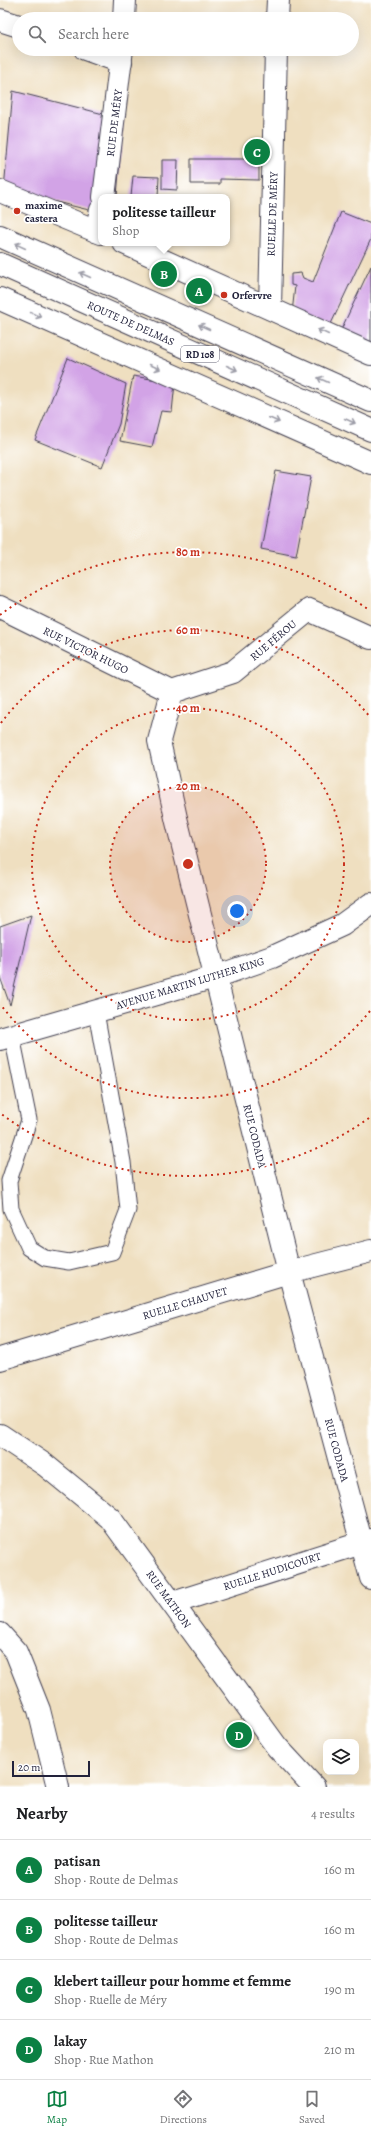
<!DOCTYPE html>
<html lang="en">
<head>
<meta charset="utf-8">
<style>
  :root { --surface:#fff; --page:#f6f6f6; --text:#202124; --muted:#757577; --line:#e0e0e0; --accent:#0b8043 }
  body { margin:0; font-family:Alegreya,serif; background:var(--page); color:var(--text) }
  .controls { position:absolute; right:12px; bottom:12px; display:grid; overflow:hidden; border-radius:8px; box-shadow:0 4px 16px #0002 }
  .controls button { width:36px; height:36px; display:grid; place-items:center; padding:0; border:0; border-bottom:1px solid var(--line); background:var(--surface); color:var(--text); font:20px sans-serif }
  .scale { position:absolute; left:12px; bottom:10px; width:78px; box-sizing:border-box; padding-left:4px; border:2px solid #22223b; border-top:0; font-size:11px; line-height:14px; white-space:nowrap; color:#22223b; -webkit-text-stroke:3px #fff; paint-order:stroke }
  .you { position:absolute; left:237px; top:911px; width:14px; height:14px; margin:-10px; border:3px solid #fff; border-radius:50%; background:#1a73e8; box-shadow:0 0 0 6px #1a73e833 }
  .badge { display:grid; place-items:center; width:26px; height:26px; border-radius:50%; background:var(--accent); color:#fff; font-size:13px; font-weight:700 }
  .pin { position:absolute; translate:-50% -50%; border:2px solid #fff; box-shadow:0 1px 4px #0006 }
  .popup { position:absolute; left:98px; top:194px; width:132px; height:52px; box-sizing:border-box; display:grid; place-content:center; border-radius:8px; background:var(--surface); filter:drop-shadow(0 1px 3px #0005); font-size:13px; white-space:nowrap; color:var(--muted) }
  .popup b { font-size:15px; color:var(--text) }
  .popup::after { content:''; position:absolute; left:50%; top:100%; margin-left:-8px; border:8px solid transparent; border-top-color:var(--surface) }
  .list { margin:0; padding:0; list-style:none }
  h2 { display:flex; justify-content:space-between; align-items:center; height:52px; margin:0; padding:0 16px; font-size:17px }
  h2 small { font-size:13px; font-weight:400; color:var(--muted) }
  .list li { display:grid; grid-template-columns:26px 1fr auto; gap:12px; align-items:center; box-sizing:border-box; height:60px; padding:0 16px; border-top:1px solid var(--line) }
  .list b { display:block; font-size:15px; white-space:nowrap }
  .list p { margin:0; font-size:13px; white-space:nowrap; color:var(--muted) }
  .list em { font-size:13px; font-style:normal; color:var(--muted) }
  .icon { flex:none; width:22px; height:22px; fill:none; stroke:currentColor; stroke-width:2; stroke-linecap:round; stroke-linejoin:round }
  .map { position:relative; flex:none; width:371px; height:1787px; overflow:hidden }
  .search { position:absolute; background:var(--surface); box-shadow:0 4px 16px #0002; left:12px; right:12px; top:12px; height:44px; display:flex; align-items:center; gap:10px; box-sizing:border-box; padding:0 14px; border-radius:22px; color:var(--muted); font-size:15px }
  .sheet { height:292px; background:var(--surface) }
  nav { display:flex; justify-content:space-around; align-items:center; box-sizing:border-box; height:56px; border-top:1px solid var(--line); background:var(--surface); font-size:11px; color:var(--muted) }
  nav a { display:grid; justify-items:center; gap:2px }
  nav .on { color:var(--accent) }
  .map>svg:first-child { display:block }
  .building { fill:#d2a3e6 }
  .lines { fill:none; stroke-linecap:round; stroke-linejoin:round }
  .lane-casing { stroke:#413e4f; stroke-width:17 }
  .street-casing { stroke:#413e4f; stroke-width:24 }
  .secondary-casing { stroke:#413e4f; stroke-width:24 }
  .primary-casing { stroke:#413e4f; stroke-width:24 }
  .lane { stroke:#fff; stroke-width:15 }
  .street { stroke:#fff; stroke-width:22 }
  .secondary { stroke:#fff; stroke-width:22 }
  .primary { stroke:#fff; stroke-width:22 }
  .oneway { stroke:#9c9ca7 }
  .ring { fill:none; stroke:#c8321e; stroke-width:2; stroke-dasharray:2 4 }
  .poi-dot { fill:#c8321e; stroke:#fff; stroke-width:1.5 }
  .labels { text-anchor:middle; stroke-width:3.5; stroke-linejoin:round; paint-order:stroke }
  .shield { fill:#fff; stroke:#646476; stroke-width:1 }
  .shield-label { font-size:10px; font-weight:bold; fill:#22223b }
  .street-label { font-size:11px; fill:#22223b; stroke:#fff }
  .poi-label { font-size:11px; font-weight:bold; fill:#22223b; stroke:#fff; text-anchor:start }
  .centre { fill:#c8321e; stroke:#fff; stroke-width:2 }
  .ring-label { font-size:12px; text-anchor:middle; font-weight:bold; fill:#c8321e; stroke:#fff; stroke-width:3.5; stroke-linejoin:round; paint-order:stroke }
</style>
</head>
<body>
<div class="map">
<svg width="371" height="1787" viewBox="0 0 371 1787">
  <rect width="100%" height="100%" fill="#fff"/>
  <filter id="ink" filterUnits="userSpaceOnUse"><feTurbulence type="fractalNoise" baseFrequency=".025" numOctaves="2"/><feDisplacementMap in="SourceGraphic" scale="8" xChannelSelector="R" yChannelSelector="G"/><feConvolveMatrix kernelMatrix="1 2 1 2 8 2 1 2 1" color-interpolation-filters="sRGB"/></filter>
  <filter id="wash" filterUnits="userSpaceOnUse"><feTurbulence type="fractalNoise" baseFrequency=".012" numOctaves="4" result="noise"/><feDisplacementMap in="SourceGraphic" scale="16" xChannelSelector="R" yChannelSelector="G"/><feGaussianBlur stdDeviation="0.9" result="paint"/><feColorMatrix in="noise" values="0 0 0 0 0 0 0 0 0 0 0 0 0 0 0 0 0 1.4 0 .05"/><feComposite in="paint" operator="in"/></filter>
  <g filter="url(#wash)">
    <rect width="100%" height="100%" fill="#efdfc0"/>
    <g id="blocks">
      <g class="building">
        <polygon points="13,91 123,119 117,197 101,197 101,213 4,189"/>
        <polygon points="191,159 259,159 259,180 220,179 220,184 191,184"/>
        <polygon points="162,160 178,160 177,190 162,189"/>
        <polygon points="133,176 159,177 158,197 131,197"/>
        <polygon points="341,212 371,224 371,239 330,326 292,313 295,286 291,285 291,274 301,273 303,278 313,282"/>
        <polygon points="371,266 371,346 340,332"/>
        <polygon points="68,358 126,384 119,424 102,467 35,440"/>
        <polygon points="133,376 175,383 172,412 161,411 152,447 120,441"/>
        <polygon points="276,471 311,477 296,556 261,549"/>
        <polygon points="31,915 10,1005 0,977 0,926"/>
      </g>
    </g>
  </g>
  <g filter="url(#ink)">
    <use href="#blocks" fill-opacity="0" stroke="#413e4f" stroke-width="1"/>
    <g class="lines">
      <defs>
        <polyline id="lane" points="12,1036 29,1120 9,1181 11,1209 29,1248 45,1258 69,1262 112,1252 128,1210 123,1162 96,1012"/>
        <g id="street">
          <polyline points="124,19 125,0"/>
          <polyline points="277,19 278,0"/>
          <polyline points="0,20 19,26"/>
          <polyline points="85,49 121,62"/>
          <polyline points="104,197 122,49"/>
          <polyline points="96,231 101,210"/>
          <polyline points="270,308 276,49"/>
          <polyline points="0,607 172,692"/>
          <polyline points="172,692 159,741 176,818 289,1272 371,1578"/>
          <polyline points="172,692 233,672 309,610 371,638"/>
          <polyline points="0,1359 289,1272 371,1251"/>
          <polyline points="0,1435 45,1465 110,1518 277,1747 314,1787"/>
          <polyline points="173,1603 371,1540"/>
          <polyline points="0,1634 16,1652 39,1710 58,1787"/>
        </g>
        <polyline id="secondary" points="0,1039 215,977 272,957 342,925 371,904"/>
        <g id="primary">
          <polyline points="0,191 101,233"/>
          <polyline points="0,236 371,401"/>
          <polyline points="124,243 371,354"/>
          <polyline points="0,264 371,430"/>
          <polyline points="0,299 371,463"/>
        </g>
      </defs>
      <use href="#lane" class="lane-casing"/>
      <use href="#street" class="street-casing"/>
      <use href="#secondary" class="secondary-casing"/>
      <use href="#primary" class="primary-casing"/>
      <use href="#lane" class="lane"/>
      <use href="#street" class="street"/>
      <use href="#secondary" class="secondary"/>
      <use href="#primary" class="primary"/>
    </g>
    <defs><path id="oneway-shaft" d="M-6 0H5M1.5-3L5.5 0L1.5 3" fill="none" stroke-width="1.6" stroke-linecap="round" stroke-linejoin="round"/></defs>
    <g class="oneway">
      <use href="#oneway-shaft" transform="translate(20 246) rotate(-155)"/>
      <use href="#oneway-shaft" transform="translate(85 275) rotate(-156)"/>
      <use href="#oneway-shaft" transform="translate(36 315) rotate(24)"/>
      <use href="#oneway-shaft" transform="translate(204 327) rotate(-156)"/>
      <use href="#oneway-shaft" transform="translate(323 332) rotate(-155)"/>
      <use href="#oneway-shaft" transform="translate(155 367) rotate(24)"/>
      <use href="#oneway-shaft" transform="translate(232 368) rotate(24)"/>
      <use href="#oneway-shaft" transform="translate(323 380) rotate(-156)"/>
      <use href="#oneway-shaft" transform="translate(274 420) rotate(24)"/>
      <use href="#oneway-shaft" transform="translate(350 421) rotate(24)"/>
    </g>
  </g>
  <circle cx="188" cy="864" r="78" fill="#c8321e" fill-opacity=".12"/>
  <g class="ring">
    <circle cx="188" cy="864" r="78"/>
    <circle cx="188" cy="864" r="156"/>
    <path d="M370 1011A234 234 0 0 1 1 1005M1 723A234 234 0 0 1 370 717"/>
    <path d="M369 1118A312 312 0 0 1 0 1113M0 615A312 312 0 0 1 369 610"/>
  </g>
  <g class="poi-dot">
    <circle cx="17" cy="211" r="4"/>
    <circle cx="224" cy="295" r="4"/>
  </g>
  <g class="labels">
    <rect class="shield" x="181" y="346" width="38" height="16" rx="3"/>
    <g class="shield-label">
      <text x="200" y="358">RD 108</text>
    </g>
    <g class="street-label">
      <text transform="translate(114 123) rotate(-83)" y="4">RUE DE MÉRY</text>
      <text transform="translate(272 214) rotate(-88)" y="4">RUELLE DE MÉRY</text>
      <text transform="translate(131 323) rotate(24)" y="4">ROUTE DE DELMAS</text>
      <text transform="translate(273 640) rotate(-40)" y="4">RUE FÉROU</text>
      <text transform="translate(86 650) rotate(26)" y="4">RUE VICTOR HUGO</text>
      <text transform="translate(190 983) rotate(-17)" y="4">AVENUE MARTIN LUTHER KING</text>
      <text transform="translate(255 1136) rotate(76)" y="4">RUE CODADA</text>
      <text transform="translate(185 1303) rotate(-17)" y="4">RUELLE CHAUVET</text>
      <text transform="translate(337 1450) rotate(75)" y="4">RUE CODADA</text>
      <text transform="translate(272 1571) rotate(-18)" y="4">RUELLE HUDICOURT</text>
      <text transform="translate(169 1599) rotate(54)" y="4">RUE MATHON</text>
    </g>
    <g class="poi-label">
      <text x="25" y="209">maxime<tspan x="25" dy="13">castera</tspan></text>
      <text x="232" y="299">Orfervre</text>
    </g>
  </g>
  <circle cx="188" cy="864" r="6" class="centre"/>
  <g class="ring-label">
    <text x="188" y="556">80 m</text>
    <text x="188" y="634">60 m</text>
    <text x="188" y="712">40 m</text>
    <text x="188" y="790">20 m</text>
  </g>
</svg>
<div class="controls">
<button><svg class="icon" aria-label="layers" viewBox="0 0 24 24"><path d="M12 4l9 5-9 5-9-5zM3 14l9 5 9-5"/></svg></button>
</div>
<div class="scale">20 m</div>
<div class="you"></div>
<div class="pin badge" style="left:199px;top:291px">A</div>
<div class="pin badge" style="left:164px;top:274px">B</div>
<div class="popup"><b>politesse tailleur</b>Shop</div>
<div class="pin badge" style="left:257px;top:152px">C</div>
<div class="pin badge" style="left:239px;top:1735px">D</div>
<div class="search"><svg class="icon" aria-label="search" viewBox="0 0 24 24"><circle cx="10" cy="10" r="6"/><path d="M15 15l6 6"/></svg>Search here</div>
</div>
<section class="sheet">
<h2>Nearby<small>4 results</small></h2>
<ul class="list">
<li><span class="badge">A</span><div><b>patisan</b><p>Shop · Route de Delmas</p></div><em>160 m</em></li>
<li><span class="badge">B</span><div><b>politesse tailleur</b><p>Shop · Route de Delmas</p></div><em>160 m</em></li>
<li><span class="badge">C</span><div><b>klebert tailleur pour homme et femme</b><p>Shop · Ruelle de Méry</p></div><em>190 m</em></li>
<li><span class="badge">D</span><div><b>lakay</b><p>Shop · Rue Mathon</p></div><em>210 m</em></li>
</ul>
</section>
<nav>
<a class="on"><svg class="icon" aria-label="map" viewBox="0 0 24 24"><path d="M3 6l6-2 6 2 6-2v14l-6 2-6-2-6 2zM9 4v14M15 6v14"/></svg>Map</a>
<a><svg class="icon" aria-label="directions" viewBox="0 0 24 24"><path d="M12 3l9 9-9 9-9-9zM9 14v-3h6M13 9l2 2-2 2"/></svg>Directions</a>
<a><svg class="icon" aria-label="saved" viewBox="0 0 24 24"><path d="M7 4h10v16l-5-4-5 4z"/></svg>Saved</a>
</nav>
</body>
</html>
